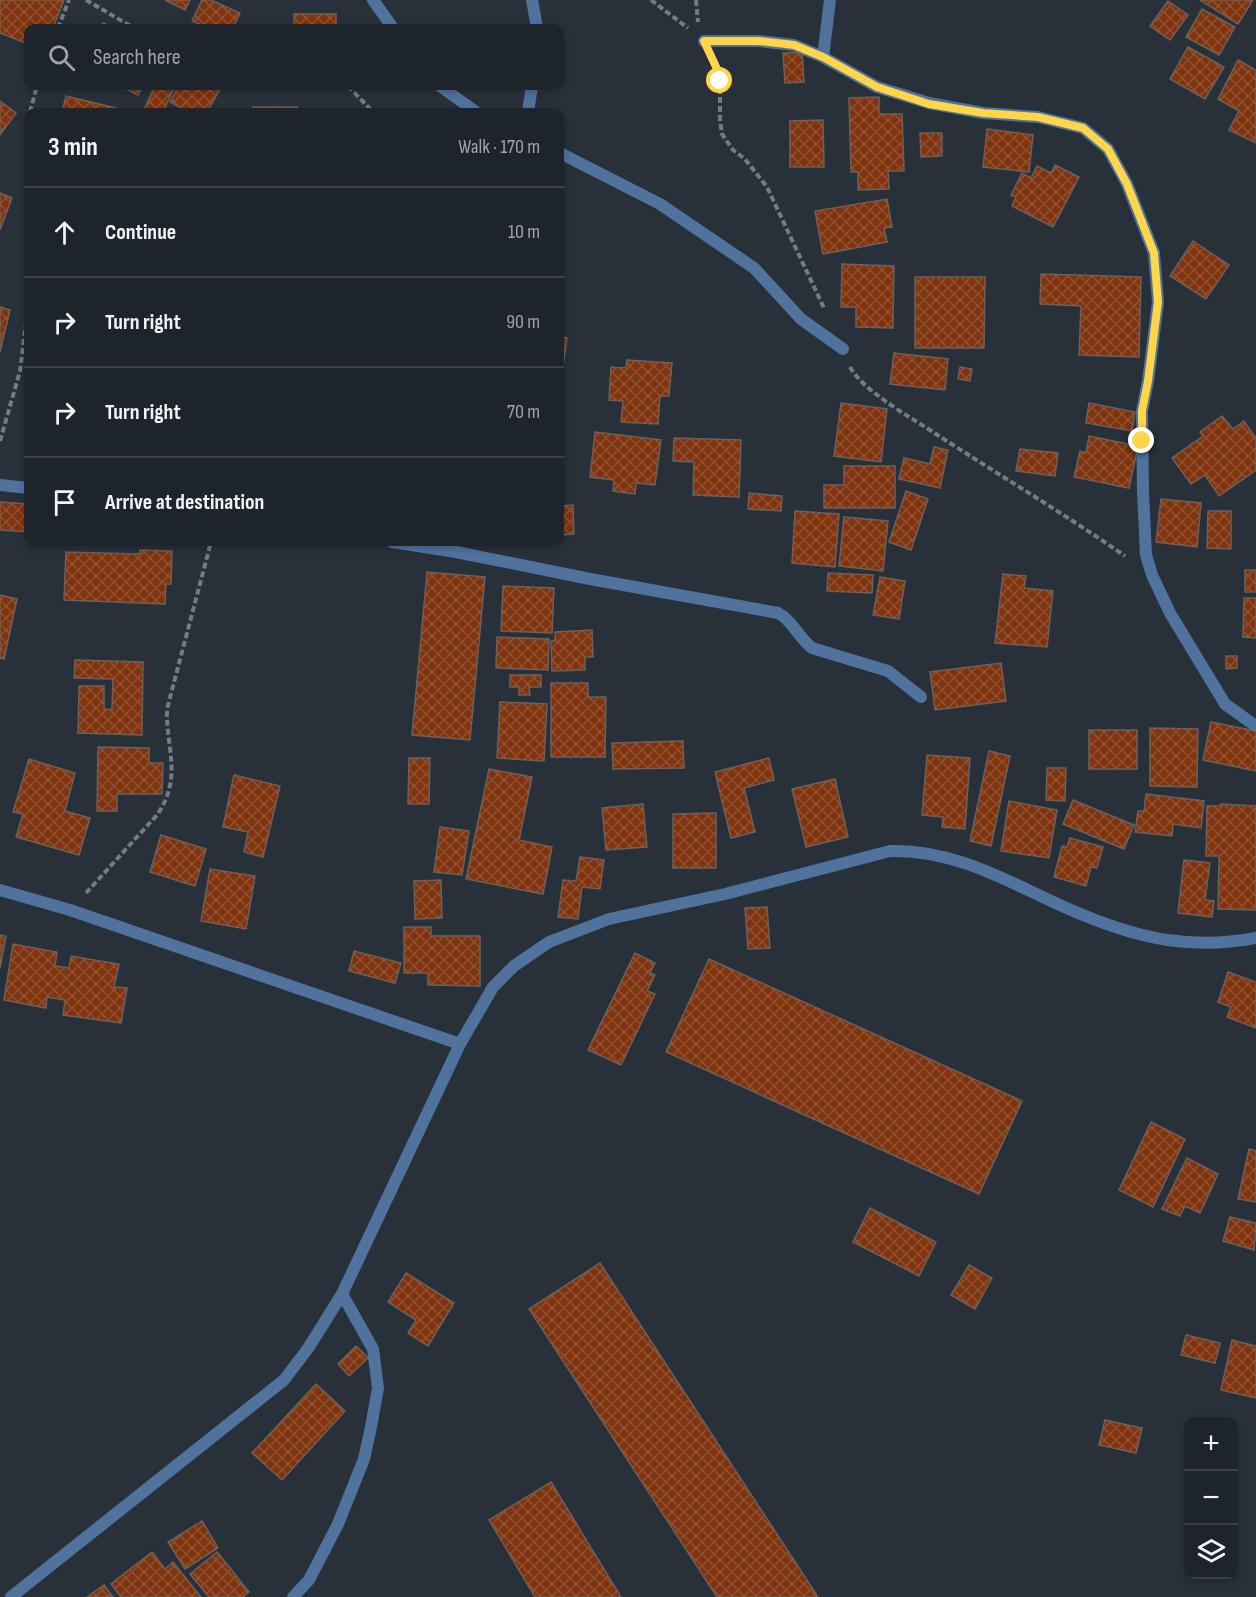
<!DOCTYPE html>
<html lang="en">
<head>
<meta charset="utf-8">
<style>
  :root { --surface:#1e242b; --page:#262c33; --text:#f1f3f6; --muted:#a1a4a9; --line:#3c4147 }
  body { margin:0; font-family:"Sofia Sans Condensed",sans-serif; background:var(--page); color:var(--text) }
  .controls { position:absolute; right:18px; bottom:18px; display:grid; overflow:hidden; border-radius:12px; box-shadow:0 3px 9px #0003 }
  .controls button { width:54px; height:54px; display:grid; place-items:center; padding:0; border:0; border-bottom:2px solid var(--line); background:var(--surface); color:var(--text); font:30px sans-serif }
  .stop { position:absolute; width:18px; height:18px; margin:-14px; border:4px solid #ffd54a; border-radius:50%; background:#fff }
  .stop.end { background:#ffd54a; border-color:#fff; box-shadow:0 2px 6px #0008 }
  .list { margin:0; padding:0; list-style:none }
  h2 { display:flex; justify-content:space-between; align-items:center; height:78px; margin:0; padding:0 24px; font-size:26px }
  h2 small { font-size:20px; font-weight:400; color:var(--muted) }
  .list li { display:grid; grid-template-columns:39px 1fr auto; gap:18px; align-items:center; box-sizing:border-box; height:90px; padding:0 24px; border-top:2px solid var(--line) }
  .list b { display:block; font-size:22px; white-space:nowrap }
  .list em { font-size:20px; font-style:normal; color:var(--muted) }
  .icon { flex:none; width:33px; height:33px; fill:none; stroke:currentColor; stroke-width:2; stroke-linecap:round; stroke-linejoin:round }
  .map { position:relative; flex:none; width:1256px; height:1597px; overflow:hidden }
  .search { position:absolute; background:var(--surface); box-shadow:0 3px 9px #0003; left:24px; top:24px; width:540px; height:66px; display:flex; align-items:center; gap:15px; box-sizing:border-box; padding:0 21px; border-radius:12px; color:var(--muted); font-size:22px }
  .panel { position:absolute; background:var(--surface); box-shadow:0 3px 9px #0003; left:24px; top:108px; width:540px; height:438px; border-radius:12px }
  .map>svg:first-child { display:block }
  .building { fill:url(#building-cross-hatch); stroke:#6e605a; stroke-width:1.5 }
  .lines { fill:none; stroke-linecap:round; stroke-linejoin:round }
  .path { stroke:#747b83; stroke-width:4; stroke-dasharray:6 3; stroke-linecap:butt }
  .service { stroke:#50739e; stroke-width:12 }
  .minor { stroke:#50739e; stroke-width:12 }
  .route { stroke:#ffd54a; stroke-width:8 }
</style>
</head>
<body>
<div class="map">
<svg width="1256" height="1597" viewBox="0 0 1256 1597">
  <defs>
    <pattern id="building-cross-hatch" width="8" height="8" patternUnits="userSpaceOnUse" patternTransform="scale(1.5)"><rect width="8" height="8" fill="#7f330e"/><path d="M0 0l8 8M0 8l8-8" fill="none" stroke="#915131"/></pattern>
  </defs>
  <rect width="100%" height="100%" fill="#283039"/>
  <g class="building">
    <polygon points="0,0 64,0 53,28 28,28 28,44 0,33"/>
    <polygon points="165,0 190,0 185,10"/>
    <polygon points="202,0 211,0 240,13 233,28 210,28 192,21"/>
    <polygon points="1200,0 1253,0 1238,24"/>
    <polygon points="1168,1 1188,15 1170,40 1150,26"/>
    <polygon points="1202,9 1235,27 1219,55 1186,37"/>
    <rect x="294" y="14" width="42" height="14"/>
    <polygon points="103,23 114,28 100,28"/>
    <polygon points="1188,47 1224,67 1205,99 1170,79"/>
    <polygon points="802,52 804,82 785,83 783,53"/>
    <polygon points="1238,60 1256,70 1256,143 1229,130 1239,111 1218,99"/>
    <polygon points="120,86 143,86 138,95"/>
    <polygon points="155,86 175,86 163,112 143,112"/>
    <polygon points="179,86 209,86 219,91 207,112 189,112 170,102"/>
    <polygon points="66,96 128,111 127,112 62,112"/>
    <polygon points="879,97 879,114 902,114 904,171 888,171 889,189 858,190 858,172 851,172 849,98"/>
    <polygon points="0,101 16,113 0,135"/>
    <rect x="253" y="107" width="44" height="5"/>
    <polygon points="823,120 824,167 790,167 790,121"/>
    <polygon points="987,129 1033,135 1029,172 983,167"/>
    <polygon points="920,133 942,133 942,156 921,157"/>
    <polygon points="1055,165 1079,177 1053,227 1012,206 1016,197 1011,195 1022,173 1031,178 1037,166 1051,173"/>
    <polygon points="0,193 12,198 0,230"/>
    <polygon points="887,199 892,227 884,228 887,242 823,254 815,211"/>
    <polygon points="1193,241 1229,265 1206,299 1170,276"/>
    <polygon points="842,264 894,266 893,328 856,327 856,307 841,307"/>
    <polygon points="1041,274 1141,277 1139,357 1079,355 1081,306 1040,304"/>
    <polygon points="915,277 985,277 984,348 915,348"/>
    <polygon points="0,307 10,310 0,352"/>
    <polygon points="560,337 567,338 560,390"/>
    <polygon points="894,353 948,359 945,390 890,384"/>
    <polygon points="627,360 672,363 669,396 660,396 658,424 621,422 623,401 609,400 611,367 626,368"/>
    <polygon points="960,367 972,369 970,381 958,379"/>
    <polygon points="841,403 887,409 881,462 834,456"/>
    <polygon points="1089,403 1135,412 1132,431 1086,423"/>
    <polygon points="1222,416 1233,429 1244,421 1256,438 1256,470 1219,496 1205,475 1191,484 1172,458 1203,436 1200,432"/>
    <polygon points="595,432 661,440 655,485 636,483 635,494 613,491 614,480 590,477"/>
    <polygon points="1089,436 1138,446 1129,488 1074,477 1080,451 1086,453"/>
    <polygon points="674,438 741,440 739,497 693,495 694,462 673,461"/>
    <polygon points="934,447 948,450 940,488 899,479 904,458 930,464"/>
    <polygon points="1020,449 1058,453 1055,476 1016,471"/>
    <polygon points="844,466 895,466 895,508 824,508 824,485 844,485"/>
    <polygon points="906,491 928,499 911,550 889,542"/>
    <polygon points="749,493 782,496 781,511 748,509"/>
    <polygon points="1161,499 1201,503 1197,547 1156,542"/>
    <polygon points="0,502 28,504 28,532 0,530"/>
    <polygon points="573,505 574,534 560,535 560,506"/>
    <polygon points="795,511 839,514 835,567 792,563"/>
    <polygon points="1208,511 1231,511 1231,549 1207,548"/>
    <polygon points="844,517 888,521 883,571 839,566"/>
    <polygon points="140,550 172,551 171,584 166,584 165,604 64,600 66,552 140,554"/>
    <rect x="1245" y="570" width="11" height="22"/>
    <polygon points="427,572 485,577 470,740 412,735"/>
    <polygon points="828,573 873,575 872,593 827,591"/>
    <polygon points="1003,574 1026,576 1024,588 1053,591 1047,647 995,643"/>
    <polygon points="880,577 905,581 899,619 873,615"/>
    <polygon points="503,586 554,588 552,633 501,631"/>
    <polygon points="0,595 17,599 4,659 0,658"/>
    <polygon points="1244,598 1256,598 1256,638 1243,637"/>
    <polygon points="592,630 593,657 585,657 585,670 552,671 551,641 555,641 555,632"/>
    <polygon points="497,637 549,639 548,670 496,668"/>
    <polygon points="1226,656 1237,656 1237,668 1226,669"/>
    <polygon points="75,660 143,662 142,735 78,733 79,686 104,686 104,709 112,710 113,679 74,678"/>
    <polygon points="1001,663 1006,701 935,710 930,672"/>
    <polygon points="510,675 541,675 541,687 529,687 530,695 519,695 519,687 510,687"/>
    <polygon points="551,683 588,683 588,697 606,697 605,757 551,757"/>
    <polygon points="500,702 547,704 544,761 497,758"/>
    <polygon points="1211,722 1256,731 1256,771 1203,760"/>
    <polygon points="1150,728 1198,729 1197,787 1150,786"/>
    <rect x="1089" y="730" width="48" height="39"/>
    <polygon points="683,741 684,768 613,769 612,743"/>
    <polygon points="98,747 149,748 149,763 163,763 162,794 117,794 117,811 97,811"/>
    <polygon points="989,751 1010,756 991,846 970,841"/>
    <polygon points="927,755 970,758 965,829 942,827 943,817 922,815"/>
    <polygon points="409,758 430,758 429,804 408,804"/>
    <polygon points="769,758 774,780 744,788 755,832 731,838 715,772"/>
    <polygon points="29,759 75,773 65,811 90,818 79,855 16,837 23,814 13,812"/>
    <polygon points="1047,768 1066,768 1065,801 1046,800"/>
    <polygon points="489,769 532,777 519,840 552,847 543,894 466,879"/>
    <polygon points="234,775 280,786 263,857 244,852 248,832 223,827"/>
    <polygon points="835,779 848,837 806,847 792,789"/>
    <polygon points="1146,794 1204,801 1201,828 1173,824 1172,836 1135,832 1138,811 1144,811"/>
    <polygon points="1073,800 1134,825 1124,849 1063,824"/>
    <polygon points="1009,801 1057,810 1049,858 1001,851"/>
    <polygon points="643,804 647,847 606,850 602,808"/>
    <polygon points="1221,804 1256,806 1256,910 1218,909 1219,856 1206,856 1207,806 1221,806"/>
    <polygon points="716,813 716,868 673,868 673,814"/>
    <polygon points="440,827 469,831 462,875 434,872"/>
    <polygon points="161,835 206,849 195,886 150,872"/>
    <polygon points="1070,838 1103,847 1097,868 1091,867 1086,886 1054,877 1062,846 1067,847"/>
    <polygon points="580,857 604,860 600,889 582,887 578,919 558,917 563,880 576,881"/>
    <polygon points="1184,860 1210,863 1205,900 1214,901 1212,917 1178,913"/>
    <polygon points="210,869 255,876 246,929 201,921"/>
    <polygon points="441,880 442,918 415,919 414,881"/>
    <polygon points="767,907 770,948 748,949 745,908"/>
    <polygon points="404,927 431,927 431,936 480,936 480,986 428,985 428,973 404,973"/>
    <polygon points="0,935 6,936 0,968"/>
    <polygon points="13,944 57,952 55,966 69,968 71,956 119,964 114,987 127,988 121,1023 63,1015 65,1000 47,997 46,1008 4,1000"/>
    <polygon points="354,951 401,963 395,983 349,971"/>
    <polygon points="635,953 655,963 650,973 655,975 647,991 655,994 621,1065 588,1050"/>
    <polygon points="709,959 1022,1101 979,1194 666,1052"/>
    <polygon points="1228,972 1256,982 1256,1028 1227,1017 1231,1007 1218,1002"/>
    <polygon points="1151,1122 1185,1139 1153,1207 1119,1190"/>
    <polygon points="1249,1149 1256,1151 1256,1202 1238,1199"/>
    <polygon points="1187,1158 1218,1174 1200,1213 1185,1206 1180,1216 1162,1209"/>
    <polygon points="870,1208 936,1242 919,1276 853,1242"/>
    <polygon points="1230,1217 1256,1223 1254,1250 1223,1241"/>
    <polygon points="600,1263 818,1597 717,1597 529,1309"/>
    <polygon points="969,1265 992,1278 975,1309 951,1295"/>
    <polygon points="406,1273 454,1303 428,1346 408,1333 416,1320 388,1302"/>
    <polygon points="1186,1335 1220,1343 1215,1363 1181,1355"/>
    <polygon points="1232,1340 1256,1346 1256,1398 1221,1390"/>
    <polygon points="356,1346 368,1358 349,1376 338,1364"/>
    <polygon points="316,1384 345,1411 282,1480 252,1453"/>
    <polygon points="1105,1420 1142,1428 1136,1453 1099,1445"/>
    <polygon points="551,1482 621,1597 535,1597 489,1520"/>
    <polygon points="202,1521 218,1548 185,1569 168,1542"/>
    <polygon points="152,1552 165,1569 173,1562 201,1597 121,1597 111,1584"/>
    <polygon points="217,1552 249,1592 243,1597 209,1597 190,1574"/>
    <polygon points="104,1585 113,1597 87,1597"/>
  </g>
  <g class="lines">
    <g class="path">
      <polyline points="86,0 134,28"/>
      <polyline points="651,0 688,28"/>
      <polyline points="696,0 698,22"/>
      <polyline points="58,28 69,0"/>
      <polyline points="714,62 720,81 720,120 722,134 733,150 745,159 767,187 824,308"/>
      <polyline points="348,86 373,112"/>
      <polyline points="30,112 37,86"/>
      <polyline points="28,128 28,135"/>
      <path d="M850,367C864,392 912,418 936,434C999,475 1063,513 1125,556"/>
      <polyline points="0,441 20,371 28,307"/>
      <path d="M86,893L157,815C183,777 166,750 167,709L211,542"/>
    </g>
    <polyline class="service" points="293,1597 309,1580 338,1524 364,1459 371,1427 378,1388 373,1349 342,1294"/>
    <g class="minor">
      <polyline points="373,0 393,28"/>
      <polyline points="532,0 537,28"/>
      <polyline points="704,41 759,41 794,45 823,57 877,87 929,103 983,113 1038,117 1083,128 1108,149 1127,184 1154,253 1158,302 1148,381 1142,411 1143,492 1146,555 1152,575 1170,613 1225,704 1256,726"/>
      <polyline points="823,57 830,0"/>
      <polyline points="440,86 476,112"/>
      <polyline points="528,112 532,86"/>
      <polyline points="560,153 660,204 754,268 801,319 843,349"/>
      <polyline points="0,485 28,488"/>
      <path d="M392,542L456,552L590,579L778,613C792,620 799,638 812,648L888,671L921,697"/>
      <polyline points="0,890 70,910 460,1044"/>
      <path d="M11,1597L284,1380L309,1347L342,1294L460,1044L493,987L514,966L549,942L609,919L725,894L890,851C962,849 1019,889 1083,915C1141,939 1193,950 1256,938"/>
    </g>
  </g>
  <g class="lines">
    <polyline class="route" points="720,81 717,69 704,41 759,41 794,45 823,57 877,87 929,104 983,113 1038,117 1083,128 1108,149 1127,184 1154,253 1158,302 1148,381 1142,411 1142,441"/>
  </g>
</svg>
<div class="controls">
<button>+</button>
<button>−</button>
<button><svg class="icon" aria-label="layers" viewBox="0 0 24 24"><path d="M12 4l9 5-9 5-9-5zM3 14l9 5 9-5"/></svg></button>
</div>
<div class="stop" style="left:720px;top:81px"></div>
<div class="stop end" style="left:1142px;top:441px"></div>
<div class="search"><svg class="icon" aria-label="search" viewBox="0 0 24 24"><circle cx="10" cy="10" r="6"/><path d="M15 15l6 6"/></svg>Search here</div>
<section class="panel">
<h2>3 min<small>Walk · 170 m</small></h2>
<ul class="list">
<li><svg class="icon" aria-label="ahead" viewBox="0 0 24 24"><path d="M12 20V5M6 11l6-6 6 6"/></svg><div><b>Continue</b></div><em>10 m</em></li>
<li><svg class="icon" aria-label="right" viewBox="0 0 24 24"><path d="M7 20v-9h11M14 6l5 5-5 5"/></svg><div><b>Turn right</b></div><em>90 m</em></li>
<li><svg class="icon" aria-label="right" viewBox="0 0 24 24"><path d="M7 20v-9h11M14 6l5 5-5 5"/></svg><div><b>Turn right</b></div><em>70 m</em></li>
<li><svg class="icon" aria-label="arrive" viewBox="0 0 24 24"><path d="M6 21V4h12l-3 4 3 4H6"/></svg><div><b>Arrive at destination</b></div></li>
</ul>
</section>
</div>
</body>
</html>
